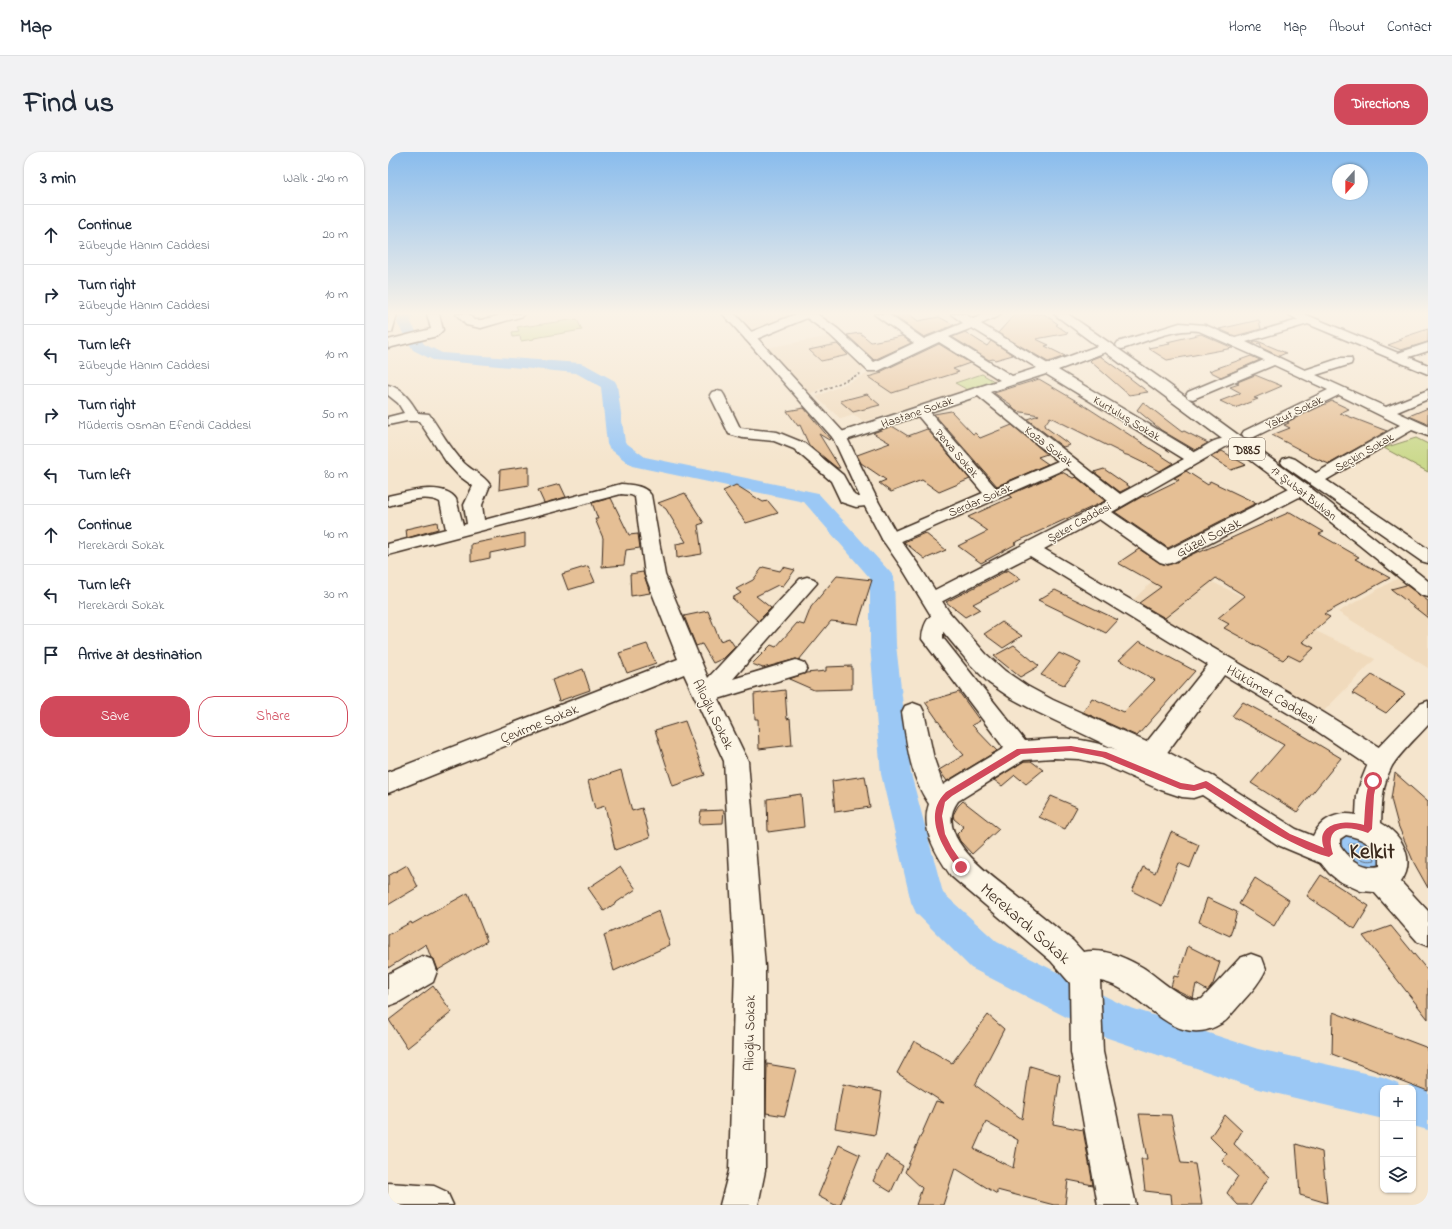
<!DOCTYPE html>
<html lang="en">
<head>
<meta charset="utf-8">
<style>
  :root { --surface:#fff; --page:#f2f2f3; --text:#1f2937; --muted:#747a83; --line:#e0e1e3; --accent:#d1495b }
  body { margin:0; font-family:"Indie Flower",sans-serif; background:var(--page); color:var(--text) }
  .controls { position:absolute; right:12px; bottom:12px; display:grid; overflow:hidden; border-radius:8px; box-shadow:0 1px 3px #0004 }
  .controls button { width:36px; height:36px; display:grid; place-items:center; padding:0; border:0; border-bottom:1px solid var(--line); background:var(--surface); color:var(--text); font:20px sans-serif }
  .compass { position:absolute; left:944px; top:12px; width:36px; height:36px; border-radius:50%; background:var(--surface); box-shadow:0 1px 3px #0004; rotate:201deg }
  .stop { position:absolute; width:12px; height:12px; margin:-9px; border:3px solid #d1495b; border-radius:50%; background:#fff }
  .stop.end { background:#d1495b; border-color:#fff; box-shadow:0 1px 4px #0008 }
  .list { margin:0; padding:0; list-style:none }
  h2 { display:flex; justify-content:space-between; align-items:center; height:52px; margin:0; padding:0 16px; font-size:17px }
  h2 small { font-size:13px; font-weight:400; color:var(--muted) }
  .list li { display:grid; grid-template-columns:26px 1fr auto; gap:12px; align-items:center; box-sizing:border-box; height:60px; padding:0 16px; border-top:1px solid var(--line) }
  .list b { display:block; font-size:15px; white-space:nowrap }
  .list p { margin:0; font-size:13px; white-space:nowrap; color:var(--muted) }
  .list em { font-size:13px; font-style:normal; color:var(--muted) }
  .actions { display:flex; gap:8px; padding:12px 16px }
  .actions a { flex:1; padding:9px 0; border:1px solid var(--accent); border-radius:16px; text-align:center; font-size:14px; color:var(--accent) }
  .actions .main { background:var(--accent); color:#fff }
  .icon { flex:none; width:22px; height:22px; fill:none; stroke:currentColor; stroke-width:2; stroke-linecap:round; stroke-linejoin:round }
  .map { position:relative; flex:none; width:1040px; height:1053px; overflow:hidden; border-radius:16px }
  header { display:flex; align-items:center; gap:24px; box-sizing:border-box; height:56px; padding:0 20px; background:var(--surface); border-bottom:1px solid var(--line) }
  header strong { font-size:19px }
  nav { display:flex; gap:22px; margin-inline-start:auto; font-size:14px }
  .intro { display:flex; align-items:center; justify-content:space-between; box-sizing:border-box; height:96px; padding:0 24px }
  h1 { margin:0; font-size:28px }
  .button { padding:10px 18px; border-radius:16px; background:var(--accent); color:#fff; font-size:14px; font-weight:700 }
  main { display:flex; gap:24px; padding:0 24px }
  aside { flex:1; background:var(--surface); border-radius:16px; box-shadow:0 1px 3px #0004 }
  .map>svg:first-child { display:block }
  .built { fill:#f0dabc }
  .green { fill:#cbd98d; stroke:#838256 }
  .water { fill:#9bc8f5; stroke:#75899f }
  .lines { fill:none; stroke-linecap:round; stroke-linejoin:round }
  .shore { stroke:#616974; stroke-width:1 }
  .river { fill:#9bc8f5; fill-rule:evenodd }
  .building { fill:#e5bf95; stroke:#3b2a1e; fill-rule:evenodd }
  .minor-casing { stroke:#3b2a1e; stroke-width:3 }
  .major-casing { stroke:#3b2a1e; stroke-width:3 }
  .highway-casing { stroke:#3b2a1e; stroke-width:3 }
  .path { stroke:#3b2a1e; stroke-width:1.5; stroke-dasharray:2.5 2; stroke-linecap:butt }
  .minor { fill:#fcf5e5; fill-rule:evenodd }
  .major { fill:#fcf5e5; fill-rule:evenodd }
  .highway { fill:#fcf5e5; fill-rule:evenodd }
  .route { fill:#d1495b }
  .labels { text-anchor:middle; stroke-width:3; stroke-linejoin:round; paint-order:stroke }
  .far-street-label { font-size:12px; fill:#3b2a1e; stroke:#fcf5e5 }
  .shield { fill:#fcf5e5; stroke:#75675a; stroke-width:1 }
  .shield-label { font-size:13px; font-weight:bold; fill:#3b2a1e }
  .street-label { font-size:14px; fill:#3b2a1e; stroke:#fcf5e5 }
  .near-street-label { font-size:17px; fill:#3b2a1e; stroke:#fcf5e5 }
  .near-district-label { font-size:22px; font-weight:bold; fill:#3b2a1e; stroke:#fcf5e5 }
</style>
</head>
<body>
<header>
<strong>Map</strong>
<nav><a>Home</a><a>Map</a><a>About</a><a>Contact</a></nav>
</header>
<div class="intro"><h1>Find us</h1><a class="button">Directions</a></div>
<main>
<aside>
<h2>3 min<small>Walk · 240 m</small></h2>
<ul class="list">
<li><svg class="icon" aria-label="ahead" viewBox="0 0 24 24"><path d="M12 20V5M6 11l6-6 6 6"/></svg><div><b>Continue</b><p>Zübeyde Hanım Caddesi</p></div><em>20 m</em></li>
<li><svg class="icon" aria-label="right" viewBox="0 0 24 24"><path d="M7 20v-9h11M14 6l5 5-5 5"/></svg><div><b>Turn right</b><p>Zübeyde Hanım Caddesi</p></div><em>10 m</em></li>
<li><svg class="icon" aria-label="left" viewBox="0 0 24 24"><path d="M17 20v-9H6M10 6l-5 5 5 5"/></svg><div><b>Turn left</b><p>Zübeyde Hanım Caddesi</p></div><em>10 m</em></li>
<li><svg class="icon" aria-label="right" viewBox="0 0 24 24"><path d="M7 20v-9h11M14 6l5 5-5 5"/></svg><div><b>Turn right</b><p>Müderris Osman Efendi Caddesi</p></div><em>50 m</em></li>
<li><svg class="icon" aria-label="left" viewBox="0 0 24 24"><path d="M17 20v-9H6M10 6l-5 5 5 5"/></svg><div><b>Turn left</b></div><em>80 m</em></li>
<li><svg class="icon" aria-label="ahead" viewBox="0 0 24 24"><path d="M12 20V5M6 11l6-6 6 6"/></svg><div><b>Continue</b><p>Merekardı Sokak</p></div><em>40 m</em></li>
<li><svg class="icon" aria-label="left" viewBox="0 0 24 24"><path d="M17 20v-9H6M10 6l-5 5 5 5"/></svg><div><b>Turn left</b><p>Merekardı Sokak</p></div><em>30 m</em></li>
<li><svg class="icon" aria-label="arrive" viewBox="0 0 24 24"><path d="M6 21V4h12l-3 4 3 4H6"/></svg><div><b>Arrive at destination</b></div></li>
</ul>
<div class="actions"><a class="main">Save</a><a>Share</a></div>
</aside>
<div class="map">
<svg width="1040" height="1053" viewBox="0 0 1040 1053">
  <rect width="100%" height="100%" fill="#f5e5cd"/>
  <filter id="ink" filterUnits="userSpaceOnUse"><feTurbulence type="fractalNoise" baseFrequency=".025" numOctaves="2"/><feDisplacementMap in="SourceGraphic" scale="8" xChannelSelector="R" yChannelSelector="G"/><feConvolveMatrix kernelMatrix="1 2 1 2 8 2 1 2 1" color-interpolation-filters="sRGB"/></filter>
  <g filter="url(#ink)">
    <g class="built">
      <polygon points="350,162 408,162 367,181"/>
      <polygon points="443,184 479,217 421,242 378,196"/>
      <polygon points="549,190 614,229 475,270 466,263 453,267 428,245"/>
      <polygon points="784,411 987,507 928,567 739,454"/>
      <polygon points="1012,425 1040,447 1040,516 950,460"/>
    </g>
    <g class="green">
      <polygon points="189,167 194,178 146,186 146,187 133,189 132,184 125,185 124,180 131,179 129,175 140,173 141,174"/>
      <polygon points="594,222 606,229 580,238 567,231"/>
      <polygon points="1028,286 1040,292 1040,320 996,296"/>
    </g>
    <path class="water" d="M963,682L990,694L994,714L984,719L956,704C952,693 950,686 963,682Z"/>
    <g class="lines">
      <path class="shore" d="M964,691C974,691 985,697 987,708C975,711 966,704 961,693Z"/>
      <g class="river">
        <polygon points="11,162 25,162 23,171 36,192 54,201 192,211 198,213 227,229 229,233 237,290 257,305 430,341 502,420 506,425 508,493 523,622 555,741 609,790 737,854 870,897 995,925 1010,931 1012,936 995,936 995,967 870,937 717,885 583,816 528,761 523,750 493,622 482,493 482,426 416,350 244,314 221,296 219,292 213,235 188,221 45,208 25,198 9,171"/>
        <polygon points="1025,932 1040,936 1040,978 1025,974 1025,936 1015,936"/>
      </g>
    </g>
    <g class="building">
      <polygon points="503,162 521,162 530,169 551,165 566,173 536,185"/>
      <polygon points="627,162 656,162 670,172 668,173 680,181 648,187 661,193 657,194 677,204 660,210 610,181"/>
      <polygon points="871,168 873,177 847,184 831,177"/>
      <polygon points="1040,177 1040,190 1013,198 1000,193 1014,188 1010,187"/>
      <polygon points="577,180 599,194 603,189 625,203 607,208 605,207 601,208 564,185"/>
      <polygon points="472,181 483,190 514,184 523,191 486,208 459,183"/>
      <polygon points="813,182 845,196 779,208 760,196 782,192 779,190"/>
      <polygon points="868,189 872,190 898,201 891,204 874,196 872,191 866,192 862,190"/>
      <polygon points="449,192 460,203 433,209 421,198"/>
      <polygon points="551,192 582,211 565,217 571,220 504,241 480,225 494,221 492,220"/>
      <polygon points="712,204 734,220 760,240 741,243 702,209 704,207"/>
      <polygon points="863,204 872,208 833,225 821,219"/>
      <polygon points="867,223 894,234 866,246 870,247 847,256 832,249 853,241 842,235 851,232 847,231"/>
      <polygon points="651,227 697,254 785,311 772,319 739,303 738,303 662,265 656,274 682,293 675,295 639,267 651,263 628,259 624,255 625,254 606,241"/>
      <polygon points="479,242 492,253 465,260 452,249"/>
      <polygon points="944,249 961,257 952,261 999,279 941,312 919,303 920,302 884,283 902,276 896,273 901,271 899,270"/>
      <polygon points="755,250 794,280 796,279 820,291 807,298 773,278 749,258"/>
      <polygon points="416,256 442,287 441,288 431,282 452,316 449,316 421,293 412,273 410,274 399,259"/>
      <polygon points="1040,256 1040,272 1021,264"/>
      <polygon points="563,259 585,282 587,281 592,286 624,273 659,302 650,305 660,312 609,334 546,262"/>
      <polygon points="504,274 520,284 539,277 582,327 551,340 534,328 503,340 491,331 498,328 473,311 469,303 502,291 485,281"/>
      <polygon points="834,299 858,313 843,318 823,305"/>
      <polygon points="141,314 141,333 111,338 112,318"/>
      <polygon points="716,317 742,335 732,340 706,320"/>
      <polygon points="798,319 820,333 822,329 868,351 780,396 727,360 755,344 756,345 791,328 786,326"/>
      <polygon points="674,320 685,326 688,325 717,349 626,391 628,392 593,411 570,394 600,379 580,365 624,345 621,343"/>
      <polygon points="172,332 178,345 156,351 150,338"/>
      <polygon points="348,333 375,350 380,349 390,361 358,371 335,339"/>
      <polygon points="297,341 316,371 310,373 314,402 289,406 288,392 298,390 278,357 270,351"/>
      <polygon points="223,346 241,383 250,382 252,396 238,398 236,413 214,415 215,386 207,367 210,367 204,351"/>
      <polygon points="902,360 936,380 931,382 971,405 967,407 1002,426 936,462 942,465 914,490 926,496 912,509 900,503 895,508 836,476 841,472 830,466 857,444 828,426 777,466 751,451 773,435 730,411 751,397 772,411 779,413 786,411 811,399 812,400"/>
      <polygon points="49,370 50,377 19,386 18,377"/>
      <polygon points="137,381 137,394 102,401 102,406 83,410 83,392"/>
      <polygon points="537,381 558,398 537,407 516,390"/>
      <polygon points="200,414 207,430 180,438 174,422"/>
      <polygon points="375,415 392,419 395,415 407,418 395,434 390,433 368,444 383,456 370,469 344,446 353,441 348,437 365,428"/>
      <polygon points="620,418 633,427 585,452 592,457 577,465 558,450"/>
      <polygon points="255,420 262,441 243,444 242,422"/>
      <polygon points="449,424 484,428 470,472 443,469 411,508 408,507 375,516 364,512 383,493 388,495 409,471 416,473 423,455"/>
      <polygon points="1018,433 1040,449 1040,466 1003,437"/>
      <polygon points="667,438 730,468 718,481 650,448"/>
      <polygon points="320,459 332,489 341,486 347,495 336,506 325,511 314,492 308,494 296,464"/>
      <polygon points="614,470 634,484 615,496 596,482"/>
      <polygon points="751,489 807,519 749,584 695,560 704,546 736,560 767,528 731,508"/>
      <polygon points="259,492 268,511 239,521 231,501"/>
      <polygon points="626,493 651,514 632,525 606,504"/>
      <polygon points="671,501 693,511 676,533 653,523"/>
      <polygon points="464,514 464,537 426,538 401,527 418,521 438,519 438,515"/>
      <polygon points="195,517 202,538 171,549 164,528"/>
      <polygon points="984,523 1017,542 998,561 964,541"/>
      <polygon points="397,538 399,567 402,566 404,593 371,597 370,567 367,567 366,542"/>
      <polygon points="571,540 592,569 584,573 609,599 559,629 551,618 576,603 567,593 537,550"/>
      <polygon points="855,550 896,572 953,606 909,660 863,631 896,593 844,564"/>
      <polygon points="297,569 317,623 285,634 267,578"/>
      <polygon points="636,609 643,609 655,618 638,632 627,623 614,634 606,628"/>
      <polygon points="233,618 244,659 254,656 262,685 227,698 217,654 207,657 200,629"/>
      <polygon points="1007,621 1040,650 1040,736 1026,711 1010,673 1003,647"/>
      <polygon points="477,624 482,655 447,660 444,629"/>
      <polygon points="413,642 416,675 380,680 379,647"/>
      <polygon points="663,644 689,655 677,677 651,665"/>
      <polygon points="575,649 611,677 584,702 572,689 569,682 576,675 566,667 565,663 570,654"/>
      <polygon points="336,658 335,671 311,672 313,659"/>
      <polygon points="783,680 811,693 802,716 790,711 774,754 744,739 755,715 767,721"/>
      <polygon points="19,713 30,735 0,753 0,724"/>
      <polygon points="232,715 248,737 216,759 200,736"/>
      <polygon points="933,723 981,754 967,777 919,744"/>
      <polygon points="867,726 901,748 886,774 851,752"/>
      <polygon points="80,741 99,789 50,818 46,807 43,806 38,792 0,816 0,783 23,770 24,772"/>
      <polygon points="819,746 849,760 842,784 811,770"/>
      <polygon points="271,759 282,793 226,819 216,783"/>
      <polygon points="1003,774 1040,819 1040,867 975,784"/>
      <polygon points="800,794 832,810 825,832 820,839 808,832 805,846 783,835 786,824 790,825"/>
      <polygon points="45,834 64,860 19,896 1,868"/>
      <polygon points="945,860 1040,896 1040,939 944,902"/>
      <path d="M600,863L616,877L587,933L634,967L642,914L672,923L665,972L695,978L705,1033L680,1028L677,1053H666L609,1038V1042L567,1016L555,1053H528L534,1036L517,1020L548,949L556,951L509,921L526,889L564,911ZM598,970L630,988L625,1016L586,997Z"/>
      <polygon points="379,912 408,917 397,964 378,961"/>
      <polygon points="455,932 494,940 487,983 447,976"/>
      <polygon points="751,962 783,963 793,1011 807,1012 814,1053 784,1053 783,1042 757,1039 753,1007 759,1007"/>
      <polygon points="837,963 854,979 846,992 881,1025 863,1053 850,1053 839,1041 850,1024 834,1009 839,1002 822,985"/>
      <polygon points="908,992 934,1000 939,1051 912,1043"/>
      <polygon points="451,993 472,1003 452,1053 447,1053 430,1044"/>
      <polygon points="498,1003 515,1014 503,1040 485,1029"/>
    </g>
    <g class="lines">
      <defs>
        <g id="minor">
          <polygon points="0,162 9,162 4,180 0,181"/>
          <polygon points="39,162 51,162 55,178 49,184 0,196 0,188 43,177"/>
          <polygon points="68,162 80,162 86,168 93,168 117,162 137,162 135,164 93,176 78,173"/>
          <path d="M408,162H429L450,177L486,210L526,191L486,162H500L536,187L575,171L563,162H577L585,167L597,162H613L611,164L593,172L660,212L715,192H723L725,195L723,198L670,218L807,300C817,295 829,284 841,287L844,290L841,293L724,360L780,398L907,333L913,332L919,333L921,337L919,341L786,410L779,412L772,410L711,367L656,397L936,561L1002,602L1005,609L1002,616L993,619L984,616L920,573L836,523L772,610L764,612C776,617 788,625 801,625C813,626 812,620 826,625L830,632L826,639L805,646L794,645L773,638L714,612L691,607L665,606L636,608L570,649C543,685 606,725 629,744C648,759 666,774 685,789L695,800C716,796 736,805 754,815C769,824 797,853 814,847L852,806L863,802L874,806L878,817C871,833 858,845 847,858C843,862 839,869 834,871C785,902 756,836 712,829L715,900L748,1053H710L683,900L682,831L663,809L563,724C549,703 532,678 541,652C522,625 519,592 514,560L517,554L525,551L533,554L536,560L546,607L555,633L616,596L534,487C535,471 543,455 561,460L564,465L555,477V486L637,589C653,588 668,586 684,587C708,589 731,598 753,607L751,603L754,596L820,513L642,404L551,451L544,453L537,451L534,447L537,443L720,349L679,316L509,391L503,392L497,391L494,387L497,383L595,341L530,264L452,290L447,288L444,285L447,282L612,228L551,190L490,219H480L442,183L419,166L366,188H358L356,185L358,182ZM584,176L649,216L624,224L561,185ZM658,222L796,307L732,342L602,240ZM590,244L670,309L608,336L542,260Z"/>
          <path d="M900,162H916L926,166L1010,201L1040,191V199L1021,205L1040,213V222L920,172L858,190L917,218L953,206H963L964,209L963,212L928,223L998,255L1040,238V247L1009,260L1040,274V284L1024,278L933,331L927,333L921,331L919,328L921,325L1012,273L951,243L866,285L861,286L856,285L854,282L856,279L940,238L886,213L805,247L800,246L798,243L800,240L876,208L811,179C784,176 759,190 734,197L730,196L728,193L730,190L792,171L817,173L847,186L910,168Z"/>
          <path d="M0,233C14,236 23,249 30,261L41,262C52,278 62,296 76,311C84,319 96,323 102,333L94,353L96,368L233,332C244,333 256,333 263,343L277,423L320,526L412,427L419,425L426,427L429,431L345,527L408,508L416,511L419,516L416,521L330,547L360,609L377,815V1019L370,1053H332L341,1019L347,815L336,609L296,522L0,641V620L290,507L257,423L247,345L243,343L233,342L0,403V392L58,377L52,350C36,342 16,350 0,354V344C18,340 56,329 68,347L75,373L79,372L76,353L85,334L70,323L59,311L31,269H19L0,273V265L16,261L10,251L0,243Z"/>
          <polygon points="329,239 334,240 336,243 352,276 389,280 416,291 455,323 466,343 470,345 482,344 488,345 490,349 488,353 468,355 453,350 443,329 406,297 386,289 355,286 341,282 322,243 324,240"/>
          <polygon points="34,804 45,808 49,819 45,830 11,850 0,854 0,822"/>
          <polygon points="0,1031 46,1034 59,1040 65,1053 0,1053"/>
        </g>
        <path id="major" d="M335,162H347L457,282L490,349L511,386L532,415L561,460L598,502L617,519L639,534L665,548L772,596L826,625L908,677L925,684C933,667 949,659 968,663L969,643L973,629L984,602L1032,552L1040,549V573C1031,583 1008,605 1003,616C994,633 994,652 993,671C1015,683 1028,709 1013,730L1040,759V794L1030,790L986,740L973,739L951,729L941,721L933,711L890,693L808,639L754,610L649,560L623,546L601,531L582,512L547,470L514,416L494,387L474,349L445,286ZM958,683C973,686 983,691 992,704V714C975,718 961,707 952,693V687Z"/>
        <g id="highway">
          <polygon points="666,162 680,162 772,226 919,333 1040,429 1040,445 1033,443 907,341"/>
          <polygon points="901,305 907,307 1040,397 1040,411 1033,409 895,313 893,310 895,307"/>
        </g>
      </defs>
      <use href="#minor" class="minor-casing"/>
      <use href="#major" class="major-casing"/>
      <use href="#highway" class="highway-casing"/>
      <polyline class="path" points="429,241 474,221"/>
      <use href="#minor" class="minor"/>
      <use href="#major" class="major"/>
      <use href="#highway" class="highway"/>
    </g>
  </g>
  <linearGradient id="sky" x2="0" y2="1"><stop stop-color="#89bced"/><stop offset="0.52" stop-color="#faf3e8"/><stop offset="1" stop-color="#faf3e8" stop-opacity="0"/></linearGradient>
  <rect width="1040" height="310" fill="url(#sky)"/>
  <path class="route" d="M683,594L718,600L793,631L806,633L818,629L820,630L902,682L936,696C926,670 959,667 976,673C977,663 977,630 985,626L989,629L986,643L984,677L980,681C959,673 935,672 945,702L941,705C895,692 857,661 817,636L806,639L792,637L714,605L683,599L633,602L564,644L557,650L554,664L557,682L564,696L577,715L573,718L570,717C554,695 534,663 558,640L629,597Z"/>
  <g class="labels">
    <g class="far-street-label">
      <text transform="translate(529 260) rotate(-19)" y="4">Hastane Sokak</text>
      <text transform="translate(906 260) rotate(-26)" y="4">Yakut Sokak</text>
      <text transform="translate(739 266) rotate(31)" y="4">Kurtuluş Sokak</text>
      <text transform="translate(661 294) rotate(38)" y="4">Koza Sokak</text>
      <text transform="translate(976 300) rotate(-30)" y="4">Seçkin Sokak</text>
      <text transform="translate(569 301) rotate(49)" y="4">Perva Sokak</text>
      <text transform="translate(916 341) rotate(38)" y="4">17 Şubat Bulvarı</text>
      <text transform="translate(592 348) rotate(-23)" y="4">Serdar Sokak</text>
      <text transform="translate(691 370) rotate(-29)" y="4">Şeker Caddesi</text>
    </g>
    <rect class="shield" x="841" y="286" width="36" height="22" rx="3"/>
    <g class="shield-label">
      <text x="859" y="302">D885</text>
    </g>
    <g class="street-label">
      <text transform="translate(820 385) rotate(-27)" y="5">Güzel Sokak</text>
      <text transform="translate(884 542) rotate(31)" y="5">Hükümet Caddesi</text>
      <text transform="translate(326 562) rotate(64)" y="5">Alioğlu Sokak</text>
      <text transform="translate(151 571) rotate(-22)" y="5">Çevirme Sokak</text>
      <text transform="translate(361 881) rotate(-89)" y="5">Alioğlu Sokak</text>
    </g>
    <g class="near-street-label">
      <text transform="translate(638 771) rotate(41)" y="6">Merekardı Sokak</text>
    </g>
    <g class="near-district-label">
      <text x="984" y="706">Kelkit</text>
    </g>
  </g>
</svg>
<div class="controls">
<button>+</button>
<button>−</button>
<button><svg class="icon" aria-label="layers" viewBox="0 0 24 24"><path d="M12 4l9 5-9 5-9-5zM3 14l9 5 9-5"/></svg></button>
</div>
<svg class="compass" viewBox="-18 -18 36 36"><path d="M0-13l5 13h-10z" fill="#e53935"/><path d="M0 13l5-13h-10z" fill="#747a83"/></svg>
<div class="stop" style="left:985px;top:629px"></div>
<div class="stop end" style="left:573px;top:715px"></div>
</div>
</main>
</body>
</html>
